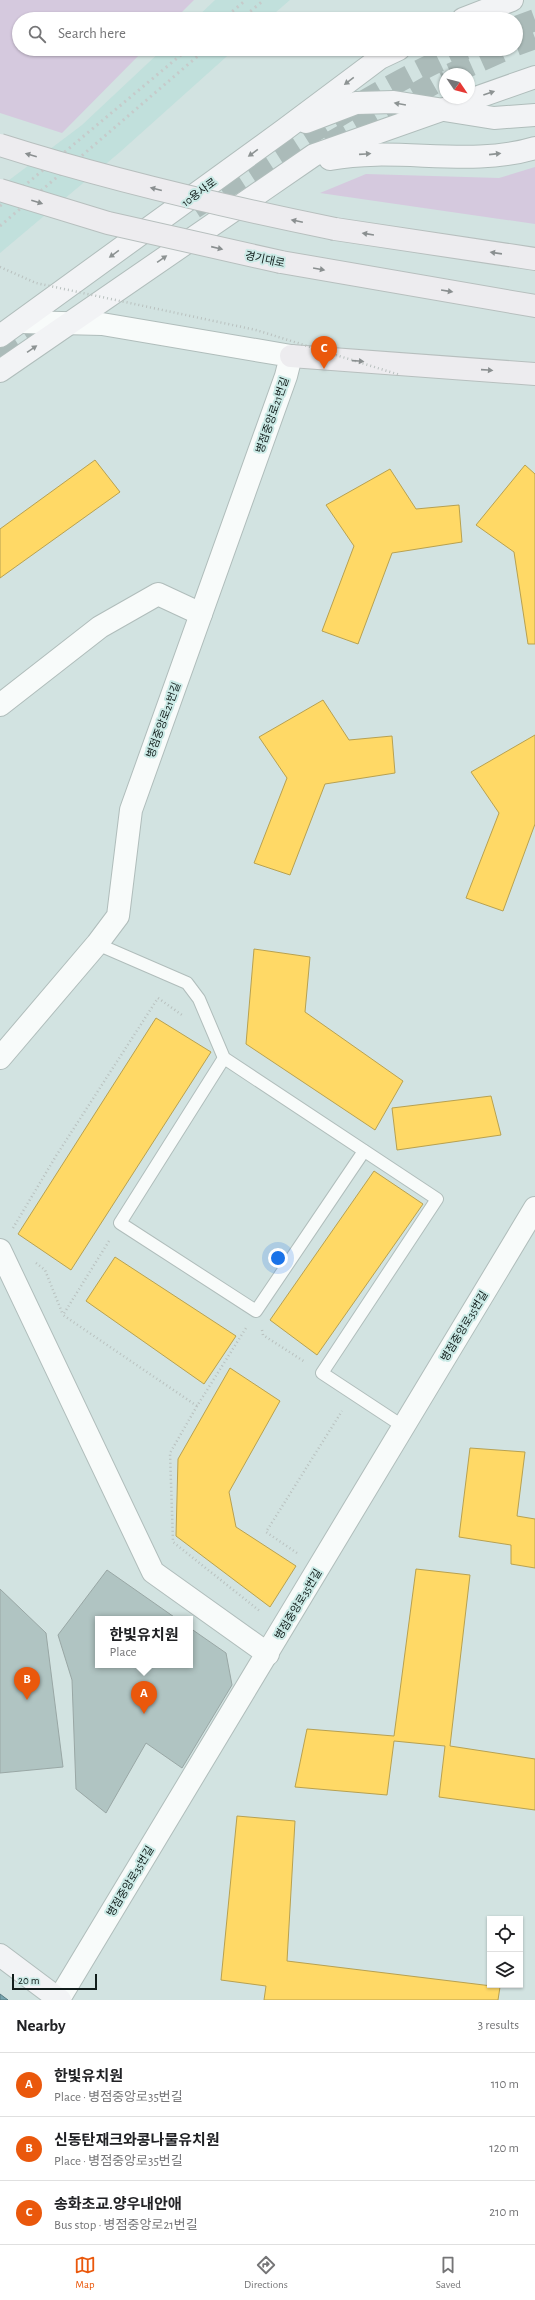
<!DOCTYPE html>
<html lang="en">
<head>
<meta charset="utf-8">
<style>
  :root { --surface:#fff; --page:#f2f2f2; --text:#202124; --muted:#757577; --line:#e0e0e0; --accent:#ea580c }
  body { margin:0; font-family:"Alegreya Sans","Noto Sans KR",sans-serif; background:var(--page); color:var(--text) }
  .controls { position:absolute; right:12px; bottom:12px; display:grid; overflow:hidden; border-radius:0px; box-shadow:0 1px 3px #0004 }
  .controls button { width:36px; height:36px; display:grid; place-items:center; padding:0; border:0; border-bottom:1px solid var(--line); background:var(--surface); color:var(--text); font:20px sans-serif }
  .compass { position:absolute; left:439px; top:68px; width:36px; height:36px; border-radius:50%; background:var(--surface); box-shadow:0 1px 3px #0004; rotate:125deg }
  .scale { position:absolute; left:12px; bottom:10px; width:85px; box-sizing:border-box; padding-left:4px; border:2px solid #111d1b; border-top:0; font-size:11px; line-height:14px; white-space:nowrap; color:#111d1b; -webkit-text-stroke:3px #cbeae6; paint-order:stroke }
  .you { position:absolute; left:278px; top:1258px; width:14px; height:14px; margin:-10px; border:3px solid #fff; border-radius:50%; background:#1a73e8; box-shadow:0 0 0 6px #1a73e833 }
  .badge { display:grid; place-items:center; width:26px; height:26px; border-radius:50%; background:var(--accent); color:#fff; font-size:13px; font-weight:700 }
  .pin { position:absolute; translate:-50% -33px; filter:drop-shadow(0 1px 2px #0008) }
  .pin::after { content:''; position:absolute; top:21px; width:14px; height:12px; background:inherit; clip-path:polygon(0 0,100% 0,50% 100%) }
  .popup { position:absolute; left:95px; top:1616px; width:98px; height:52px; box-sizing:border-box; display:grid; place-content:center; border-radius:0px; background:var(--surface); filter:drop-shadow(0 1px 3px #0005); font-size:13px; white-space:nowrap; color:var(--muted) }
  .popup b { font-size:15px; color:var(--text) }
  .popup::after { content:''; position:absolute; left:50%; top:100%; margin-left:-8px; border:8px solid transparent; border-top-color:var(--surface) }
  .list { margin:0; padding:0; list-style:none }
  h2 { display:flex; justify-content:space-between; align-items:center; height:52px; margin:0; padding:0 16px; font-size:17px }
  h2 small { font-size:13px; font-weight:400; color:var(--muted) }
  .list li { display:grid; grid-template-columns:26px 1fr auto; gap:12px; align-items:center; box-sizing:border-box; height:64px; padding:0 16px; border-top:1px solid var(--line) }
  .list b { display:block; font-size:15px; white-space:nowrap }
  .list p { margin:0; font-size:13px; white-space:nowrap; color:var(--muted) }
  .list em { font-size:13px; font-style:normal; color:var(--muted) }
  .icon { flex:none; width:22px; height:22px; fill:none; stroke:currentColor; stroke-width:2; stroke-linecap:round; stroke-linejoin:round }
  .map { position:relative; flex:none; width:535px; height:2000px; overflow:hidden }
  .search { position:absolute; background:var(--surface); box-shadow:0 1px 3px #0004; left:12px; right:12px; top:12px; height:44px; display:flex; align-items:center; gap:10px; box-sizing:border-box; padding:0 14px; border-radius:22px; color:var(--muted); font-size:15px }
  .sheet { height:244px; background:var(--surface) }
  nav { display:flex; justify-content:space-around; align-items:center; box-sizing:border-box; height:56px; border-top:1px solid var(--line); background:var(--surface); font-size:11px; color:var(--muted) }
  nav a { display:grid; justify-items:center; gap:2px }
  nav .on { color:var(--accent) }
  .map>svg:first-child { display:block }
  .built { fill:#c1e0dc }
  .green { fill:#d5c9de }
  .homes { fill:#ffd966; stroke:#b8a150 }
  .public { fill:#76a5af; stroke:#587c83 }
  .building { fill:#b0c4c2; stroke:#99a7a5 }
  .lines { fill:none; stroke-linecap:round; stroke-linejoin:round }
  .secondary-tunnel { stroke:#abbbb9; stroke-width:22; stroke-dasharray:22 11; stroke-linecap:butt }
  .lane-casing { stroke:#b0bdbb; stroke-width:14 }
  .street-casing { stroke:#b0bdbb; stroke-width:24 }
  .secondary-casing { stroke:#b0bdbb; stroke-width:24 }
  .primary-casing { stroke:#b7bfbe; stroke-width:24 }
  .path { stroke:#b9c1bf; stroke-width:2.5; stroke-dasharray:1 3; stroke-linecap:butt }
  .lane { stroke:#f8fbfa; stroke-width:12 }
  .street { stroke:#f8fbfa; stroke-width:22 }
  .secondary { stroke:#f2f3f5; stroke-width:22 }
  .primary { stroke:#edecef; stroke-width:22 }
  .rail { stroke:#c6caca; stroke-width:3; stroke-dasharray:2 4; stroke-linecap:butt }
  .primary-bridge-casing { stroke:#b7bfbe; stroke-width:24; stroke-linecap:butt }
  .path-bridge { stroke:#b9c1bf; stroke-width:2.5; stroke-dasharray:1 3; stroke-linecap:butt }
  .primary-bridge { stroke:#edecef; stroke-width:22 }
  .oneway { fill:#8d9393 }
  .oneway2 { fill:#8a8f90 }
  .labels { text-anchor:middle; stroke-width:4; stroke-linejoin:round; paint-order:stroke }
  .street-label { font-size:11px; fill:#111d1b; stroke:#cbeae6 }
</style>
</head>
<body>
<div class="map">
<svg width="535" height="2000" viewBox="0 0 535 2000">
  <rect width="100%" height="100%" fill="#d2e3e1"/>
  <g class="built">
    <polygon points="215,0 290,0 268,19 195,19"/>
    <polygon points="163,49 235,49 120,152 0,253 0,187 82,125"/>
  </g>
  <g class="green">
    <polygon points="0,0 194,0 175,19 19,19 19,49 145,49 62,133 0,113"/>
    <polygon points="535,167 535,224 320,193 366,174 499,178"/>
  </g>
  <g class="homes">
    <polygon points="95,460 120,492 0,578 0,529"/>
    <polygon points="525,465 535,474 535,644 528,644 514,552 476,525"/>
    <polygon points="390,469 416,509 459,505 462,542 392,553 358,644 322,631 354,546 326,505"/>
    <polygon points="323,700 349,740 392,736 395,773 325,784 290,875 254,863 287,778 259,737"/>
    <polygon points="535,735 535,824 503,911 466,898 499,813 471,772"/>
    <polygon points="254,949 310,957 305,1012 403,1081 375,1130 246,1044"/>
    <polygon points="156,1018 211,1052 71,1270 18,1234"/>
    <polygon points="491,1096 501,1135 397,1150 392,1108"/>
    <polygon points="374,1171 423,1204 317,1355 270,1320"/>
    <polygon points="115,1257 236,1336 204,1384 86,1301"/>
    <polygon points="230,1368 280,1401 229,1492 236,1527 296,1566 270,1607 176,1536 178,1459"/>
    <polygon points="470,1448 525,1452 517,1516 535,1519 535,1568 511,1564 511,1545 459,1537"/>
    <polygon points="416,1569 470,1575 450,1746 535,1759 535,1810 439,1797 445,1746 394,1741 387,1795 295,1787 307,1729 394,1736"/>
    <polygon points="237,1816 295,1821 287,1961 500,1987 498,2000 264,2000 266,1986 221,1980"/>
  </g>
  <polygon class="public" points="0,1994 8,2000 0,2000"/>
  <g class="building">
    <polygon points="107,1570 177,1619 98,1619 98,1665 190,1665 190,1628 226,1653 232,1685 182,1768 146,1743 106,1813 76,1789 72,1680 58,1635"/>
    <polygon points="0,1589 46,1633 63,1767 0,1773"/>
  </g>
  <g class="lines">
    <g class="secondary-tunnel">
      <polyline points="516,27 535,20"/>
      <polyline points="516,45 535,38"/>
      <polyline points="451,74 507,49"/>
      <polyline points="328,144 445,77"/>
      <path d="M194,208C281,153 371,90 465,49"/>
      <polyline points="0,357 33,336"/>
    </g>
    <defs>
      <g id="lane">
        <polyline points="97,944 187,983 199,999 224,1058 437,1199 322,1373 404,1427"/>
        <polyline points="224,1058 120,1223 256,1311 364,1151"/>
      </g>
      <g id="street">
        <polyline points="0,705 100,627 158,594 201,614"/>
        <polyline points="0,1058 97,944 118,916 131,810 286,376 291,356 102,324 21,322"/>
        <polyline points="0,1250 153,1572 268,1654"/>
        <polyline points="59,1999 535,1208"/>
      </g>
      <g id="secondary">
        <polyline points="463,19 512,0"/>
        <polyline points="306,122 356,103 394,102 494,118 535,115"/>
        <path d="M330,159C397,146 469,168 535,148"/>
        <polyline points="0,336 284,130 380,58 399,49"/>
        <polyline points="0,371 314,155 535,77"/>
        <polyline points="0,1955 60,2000"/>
      </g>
      <g id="primary">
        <polyline points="335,229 535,259"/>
        <polyline points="281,262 535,306"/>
        <polyline points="291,356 535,374"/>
      </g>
    </defs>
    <use href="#lane" class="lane-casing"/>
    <use href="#street" class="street-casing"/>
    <use href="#secondary" class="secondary-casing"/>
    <use href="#primary" class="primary-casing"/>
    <g class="path">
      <polyline points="13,1228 56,1156 158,998 182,1015"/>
      <polyline points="109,1241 63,1315 197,1406 246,1328"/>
      <polyline points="36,1263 45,1270 63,1315"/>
      <polyline points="262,1330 263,1335 305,1362"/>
      <polyline points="197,1406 170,1453 173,1542 261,1612"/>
      <polyline points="297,1553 266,1532 342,1411"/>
    </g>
    <use href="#lane" class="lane"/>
    <use href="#street" class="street"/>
    <use href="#secondary" class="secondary"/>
    <use href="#primary" class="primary"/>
    <g class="rail">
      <polyline points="223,19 246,0"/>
      <polyline points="241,19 264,0"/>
      <polyline points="0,206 188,49"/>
      <polyline points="0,226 206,49"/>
    </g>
    <defs>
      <g id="primary-bridge">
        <path d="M0,145C110,180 222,206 335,229"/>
        <polyline points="0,190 108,223 281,262"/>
      </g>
    </defs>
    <use href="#primary-bridge" class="primary-bridge-casing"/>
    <polyline class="path-bridge" points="0,267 36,283 256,330 400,375"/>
    <use href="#primary-bridge" class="primary-bridge"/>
  </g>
  <defs><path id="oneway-solid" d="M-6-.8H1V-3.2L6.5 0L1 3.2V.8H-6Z"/></defs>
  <g class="oneway">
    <use href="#oneway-solid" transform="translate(349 81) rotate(143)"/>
    <use href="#oneway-solid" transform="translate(489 93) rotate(-19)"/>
    <use href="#oneway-solid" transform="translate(400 104) rotate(-170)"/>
    <use href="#oneway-solid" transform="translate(253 153) rotate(144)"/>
    <use href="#oneway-solid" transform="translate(365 154) rotate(-4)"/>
    <use href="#oneway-solid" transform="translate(495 154) rotate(-6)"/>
    <use href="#oneway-solid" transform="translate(114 254) rotate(144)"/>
    <use href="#oneway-solid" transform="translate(162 259) rotate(-35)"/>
    <use href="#oneway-solid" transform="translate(32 349) rotate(-34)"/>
  </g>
  <g class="oneway2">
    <use href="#oneway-solid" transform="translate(31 155) rotate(-164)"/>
    <use href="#oneway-solid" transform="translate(156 189) rotate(-166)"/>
    <use href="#oneway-solid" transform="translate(37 202) rotate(17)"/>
    <use href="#oneway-solid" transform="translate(297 221) rotate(-168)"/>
    <use href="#oneway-solid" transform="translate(368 234) rotate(-171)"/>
    <use href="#oneway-solid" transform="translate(217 248) rotate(13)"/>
    <use href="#oneway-solid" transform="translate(496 253) rotate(-172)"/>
    <use href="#oneway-solid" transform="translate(319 269) rotate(10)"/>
    <use href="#oneway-solid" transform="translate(447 291) rotate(9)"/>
    <use href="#oneway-solid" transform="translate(358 361) rotate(4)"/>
    <use href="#oneway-solid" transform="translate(487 370) rotate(4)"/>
  </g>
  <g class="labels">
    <g class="street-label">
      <text transform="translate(199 192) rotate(-36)" y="4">10용사로</text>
      <text transform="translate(265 259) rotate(12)" y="4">경기대로</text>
      <text transform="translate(272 415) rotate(-71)" y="4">병점중앙로21번길</text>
      <text transform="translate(163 720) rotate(-70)" y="4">병점중앙로21번길</text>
      <text transform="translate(464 1326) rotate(-59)" y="4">병점중앙로35번길</text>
      <text transform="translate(298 1604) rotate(-59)" y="4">병점중앙로35번길</text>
      <text transform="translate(130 1881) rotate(-59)" y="4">병점중앙로35번길</text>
    </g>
  </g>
</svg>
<div class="controls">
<button><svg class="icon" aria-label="locate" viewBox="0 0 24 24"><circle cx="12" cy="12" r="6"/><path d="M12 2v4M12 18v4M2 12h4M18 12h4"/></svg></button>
<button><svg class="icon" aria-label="layers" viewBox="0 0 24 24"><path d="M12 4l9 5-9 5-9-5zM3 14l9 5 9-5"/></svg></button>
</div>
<svg class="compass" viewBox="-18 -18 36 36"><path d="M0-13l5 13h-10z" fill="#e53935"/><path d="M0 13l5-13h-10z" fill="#757577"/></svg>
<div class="scale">20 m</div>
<div class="you"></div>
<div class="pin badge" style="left:144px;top:1714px">A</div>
<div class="popup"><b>한빛유치원</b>Place</div>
<div class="pin badge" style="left:27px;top:1700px">B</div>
<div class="pin badge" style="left:324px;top:369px">C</div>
<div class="search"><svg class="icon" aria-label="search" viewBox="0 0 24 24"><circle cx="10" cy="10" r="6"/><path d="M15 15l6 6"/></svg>Search here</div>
</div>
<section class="sheet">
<h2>Nearby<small>3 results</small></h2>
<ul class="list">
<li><span class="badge">A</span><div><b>한빛유치원</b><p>Place · 병점중앙로35번길</p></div><em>110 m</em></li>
<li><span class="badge">B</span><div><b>신동탄재크와콩나물유치원</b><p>Place · 병점중앙로35번길</p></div><em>120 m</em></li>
<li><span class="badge">C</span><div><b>송화초교.양우내안애</b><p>Bus stop · 병점중앙로21번길</p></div><em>210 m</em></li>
</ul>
</section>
<nav>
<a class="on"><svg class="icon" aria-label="map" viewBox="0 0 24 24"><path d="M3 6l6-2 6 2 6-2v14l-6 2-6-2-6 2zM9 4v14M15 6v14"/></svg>Map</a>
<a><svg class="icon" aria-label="directions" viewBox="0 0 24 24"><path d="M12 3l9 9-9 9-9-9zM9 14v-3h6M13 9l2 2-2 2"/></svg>Directions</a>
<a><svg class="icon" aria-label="saved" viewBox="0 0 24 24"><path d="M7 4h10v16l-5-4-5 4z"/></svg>Saved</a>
</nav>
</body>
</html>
